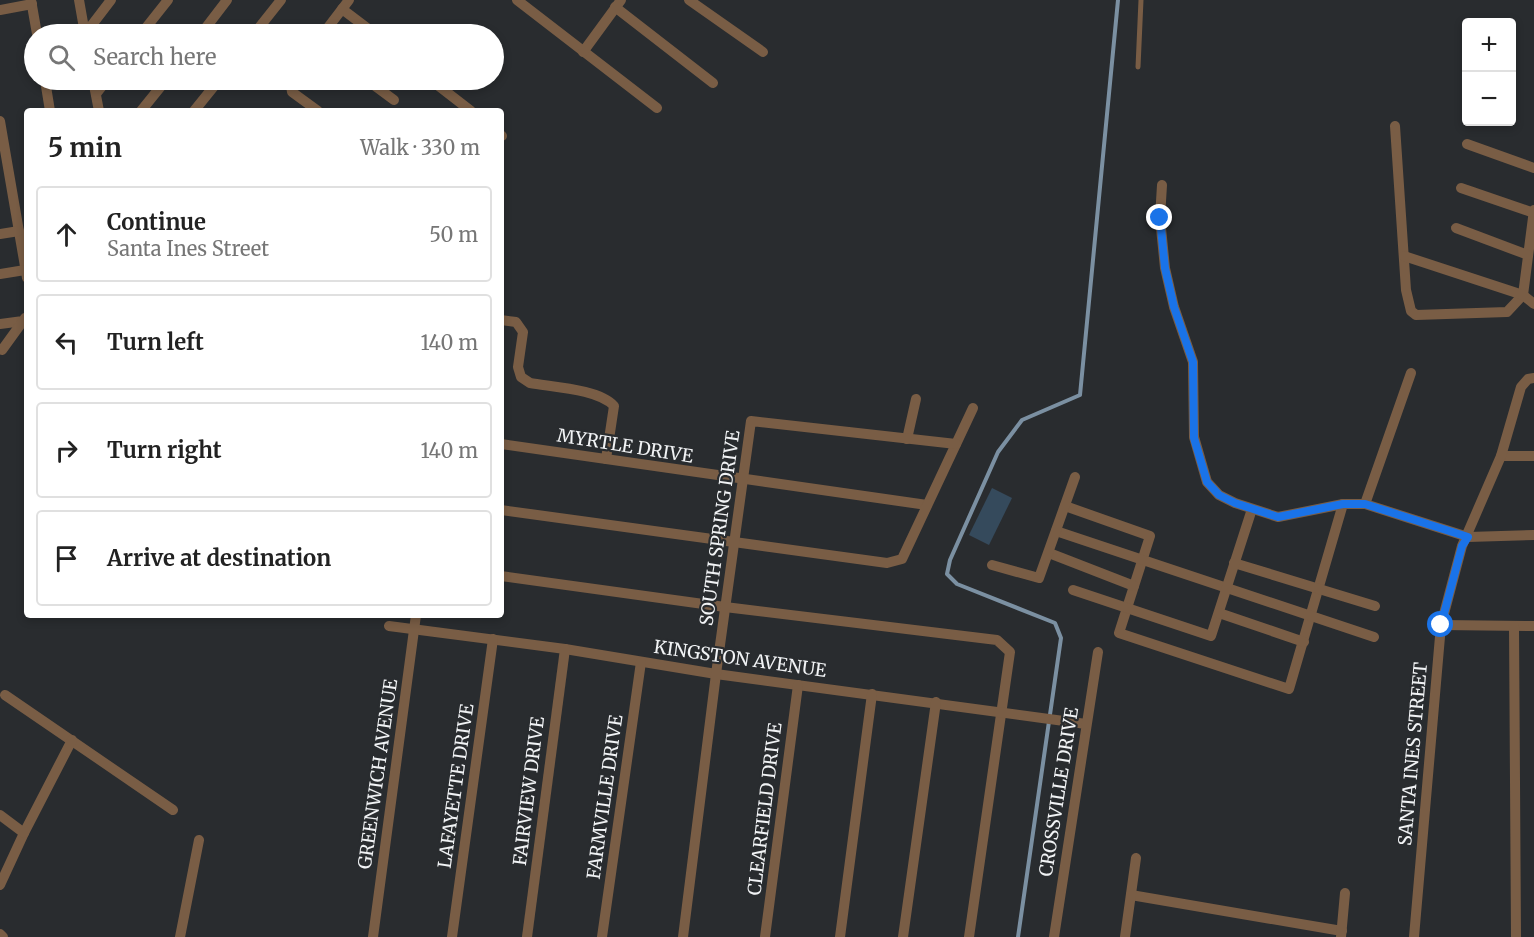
<!DOCTYPE html>
<html lang="en">
<head>
<meta charset="utf-8">
<style>
  :root { --surface:#fff; --page:#f2f2f2; --text:#222; --muted:#767676; --line:#e0e0e0 }
  body { margin:0; font-family:Merriweather,serif; background:var(--page); color:var(--text) }
  .controls { position:absolute; right:18px; top:18px; display:grid; overflow:hidden; border-radius:6px; box-shadow:0 3px 9px #0003 }
  .controls button { width:54px; height:54px; display:grid; place-items:center; padding:0; border:0; border-bottom:2px solid var(--line); background:var(--surface); color:var(--text); font:30px sans-serif }
  .stop { position:absolute; width:18px; height:18px; margin:-14px; border:4px solid #1a73e8; border-radius:50%; background:#fff }
  .stop.end { background:#1a73e8; border-color:#fff; box-shadow:0 2px 6px #0008 }
  .list { margin:0; padding:0; list-style:none }
  h2 { display:flex; justify-content:space-between; align-items:center; height:78px; margin:0; padding:0 24px; font-size:26px }
  h2 small { font-size:20px; font-weight:400; color:var(--muted) }
  .list li { display:grid; grid-template-columns:39px 1fr auto; gap:18px; align-items:center; box-sizing:border-box; height:96px; margin:0 12px 12px; padding:0 12px; border:2px solid var(--line); border-radius:6px }
  .list b { display:block; font-size:22px; white-space:nowrap }
  .list p { margin:0; font-size:20px; white-space:nowrap; color:var(--muted) }
  .list em { font-size:20px; font-style:normal; color:var(--muted) }
  .icon { flex:none; width:33px; height:33px; fill:none; stroke:currentColor; stroke-width:2; stroke-linecap:round; stroke-linejoin:round }
  .map { position:relative; flex:none; width:1534px; height:937px; overflow:hidden }
  .search { position:absolute; background:var(--surface); box-shadow:0 3px 9px #0003; left:24px; top:24px; width:480px; height:66px; display:flex; align-items:center; gap:15px; box-sizing:border-box; padding:0 21px; border-radius:33px; color:var(--muted); font-size:22px }
  .panel { position:absolute; background:var(--surface); box-shadow:0 3px 9px #0003; left:24px; top:108px; width:480px; height:510px; border-radius:6px }
  .map>svg:first-child { display:block }
  .green { fill:#354a5c }
  .lines { fill:none; stroke-linecap:round; stroke-linejoin:round }
  .stream { stroke:#7b90a2; stroke-width:4 }
  .service { stroke:#795d45; stroke-width:5 }
  .minor { stroke:#795d45; stroke-width:10 }
  .route { stroke:#1a73e8; stroke-width:8 }
  .labels { text-anchor:middle; stroke-width:4.5; stroke-linejoin:round; paint-order:stroke }
  .street-label { font-size:18px; fill:#f1f3f5; stroke:#292c2f }
</style>
</head>
<body>
<div class="map">
<svg width="1534" height="937" viewBox="0 0 1534 937">
  <rect width="100%" height="100%" fill="#292c2f"/>
  <polygon class="green" points="992,488 1012,498 989,545 969,535"/>
  <g class="lines">
    <polyline class="stream" points="1018,937 1061,638 1055,623 957,584 947,574 950,560 998,452 1022,420 1080,395 1118,0"/>
    <polyline class="service" points="1138,67 1141,0"/>
    <g class="minor">
      <polyline points="31,0 37,34"/>
      <polyline points="79,0 85,34"/>
      <polyline points="517,0 657,108"/>
      <polyline points="689,0 763,52"/>
      <polyline points="615,7 713,83"/>
      <polyline points="342,9 375,34"/>
      <polyline points="0,10 32,4"/>
      <polyline points="85,34 111,0"/>
      <polyline points="141,34 168,0"/>
      <polyline points="201,34 227,0"/>
      <polyline points="254,34 281,0"/>
      <polyline points="323,34 349,0"/>
      <polyline points="583,52 621,0"/>
      <polyline points="45,80 50,111"/>
      <polyline points="93,80 99,111"/>
      <polyline points="290,80 292,92 318,111"/>
      <polyline points="367,80 394,100"/>
      <polyline points="431,80 471,111"/>
      <polyline points="96,94 107,80"/>
      <polyline points="141,111 166,80"/>
      <polyline points="194,111 219,80"/>
      <polyline points="0,121 27,278"/>
      <polyline points="1395,126 1406,290 1411,311 1416,315 1507,312 1523,295 1534,210"/>
      <polyline points="501,135 502,136"/>
      <polyline points="1467,144 1534,168"/>
      <polyline points="1162,185 1160,218 1165,268 1174,307 1193,362 1194,437 1207,482 1219,495 1235,503 1278,517 1343,504 1365,504 1468,537 1534,535"/>
      <polyline points="1461,188 1534,213"/>
      <polyline points="1456,228 1528,255"/>
      <polyline points="0,234 19,231"/>
      <polyline points="1404,256 1523,295 1534,304"/>
      <polyline points="0,274 25,270"/>
      <path d="M501,320L516,322L523,332L518,367L521,377L530,383C552,387 599,389 614,406L606,459"/>
      <polyline points="0,324 23,321 25,318"/>
      <polyline points="2,350 23,321"/>
      <polyline points="907,439 916,399"/>
      <polyline points="501,444 927,505"/>
      <polyline points="1501,456 1534,456"/>
      <polyline points="1365,504 1411,373"/>
      <polyline points="1065,506 1150,536 1119,633 1289,689 1343,504"/>
      <polyline points="501,510 887,563 902,559 973,408"/>
      <polyline points="1056,531 1374,637"/>
      <polyline points="1049,553 1134,586"/>
      <polyline points="1234,563 1375,606"/>
      <polyline points="992,565 1039,578 1075,477"/>
      <polyline points="501,576 725,607 997,640 1010,652 969,937"/>
      <polyline points="1073,590 1211,636 1252,509"/>
      <polyline points="1219,613 1304,642"/>
      <polyline points="1441,625 1534,626"/>
      <polyline points="389,626 565,649 716,674 1086,724"/>
      <polyline points="1514,626 1516,937"/>
      <polyline points="5,695 173,810"/>
      <polyline points="0,815 24,833 0,885"/>
      <polyline points="24,833 72,740"/>
      <polyline points="1131,895 1342,931"/>
      <polyline points="0,934 3,937"/>
      <polyline points="180,937 199,840"/>
      <polyline points="373,937 416,615"/>
      <polyline points="452,937 493,639"/>
      <polyline points="527,937 565,649"/>
      <polyline points="602,937 641,662"/>
      <polyline points="683,937 716,674 751,421 956,444"/>
      <polyline points="765,937 798,685"/>
      <polyline points="840,937 872,694"/>
      <polyline points="903,937 936,702"/>
      <polyline points="1054,937 1098,652"/>
      <polyline points="1125,937 1136,858"/>
      <polyline points="1341,937 1345,893"/>
      <polyline points="1414,937 1441,625 1462,546 1501,456 1521,387 1528,379 1534,378"/>
    </g>
  </g>
  <g class="lines">
    <polyline class="route" points="1160,218 1165,268 1174,307 1193,362 1194,438 1207,482 1219,495 1235,503 1278,517 1343,504 1365,504 1468,537 1462,546 1441,625"/>
  </g>
  <g class="labels">
    <g class="street-label">
      <text transform="translate(625 446) rotate(9)" y="6">MYRTLE DRIVE</text>
      <text transform="translate(720 528) rotate(-82)" y="6">SOUTH SPRING DRIVE</text>
      <text transform="translate(740 659) rotate(8)" y="6">KINGSTON AVENUE</text>
      <text transform="translate(1413 754) rotate(-85)" y="6">SANTA INES STREET</text>
      <text transform="translate(378 774) rotate(-82)" y="6">GREENWICH AVENUE</text>
      <text transform="translate(456 786) rotate(-82)" y="6">LAFAYETTE DRIVE</text>
      <text transform="translate(529 791) rotate(-83)" y="6">FAIRVIEW DRIVE</text>
      <text transform="translate(1059 792) rotate(-81)" y="6">CROSSVILLE DRIVE</text>
      <text transform="translate(605 797) rotate(-82)" y="6">FARMVILLE DRIVE</text>
      <text transform="translate(765 809) rotate(-83)" y="6">CLEARFIELD DRIVE</text>
    </g>
  </g>
</svg>
<div class="controls">
<button>+</button>
<button>−</button>
</div>
<div class="stop" style="left:1441px;top:625px"></div>
<div class="stop end" style="left:1160px;top:218px"></div>
<div class="search"><svg class="icon" aria-label="search" viewBox="0 0 24 24"><circle cx="10" cy="10" r="6"/><path d="M15 15l6 6"/></svg>Search here</div>
<section class="panel">
<h2>5 min<small>Walk · 330 m</small></h2>
<ul class="list">
<li><svg class="icon" aria-label="ahead" viewBox="0 0 24 24"><path d="M12 20V5M6 11l6-6 6 6"/></svg><div><b>Continue</b><p>Santa Ines Street</p></div><em>50 m</em></li>
<li><svg class="icon" aria-label="left" viewBox="0 0 24 24"><path d="M17 20v-9H6M10 6l-5 5 5 5"/></svg><div><b>Turn left</b></div><em>140 m</em></li>
<li><svg class="icon" aria-label="right" viewBox="0 0 24 24"><path d="M7 20v-9h11M14 6l5 5-5 5"/></svg><div><b>Turn right</b></div><em>140 m</em></li>
<li><svg class="icon" aria-label="arrive" viewBox="0 0 24 24"><path d="M6 21V4h12l-3 4 3 4H6"/></svg><div><b>Arrive at destination</b></div></li>
</ul>
</section>
</div>
</body>
</html>
